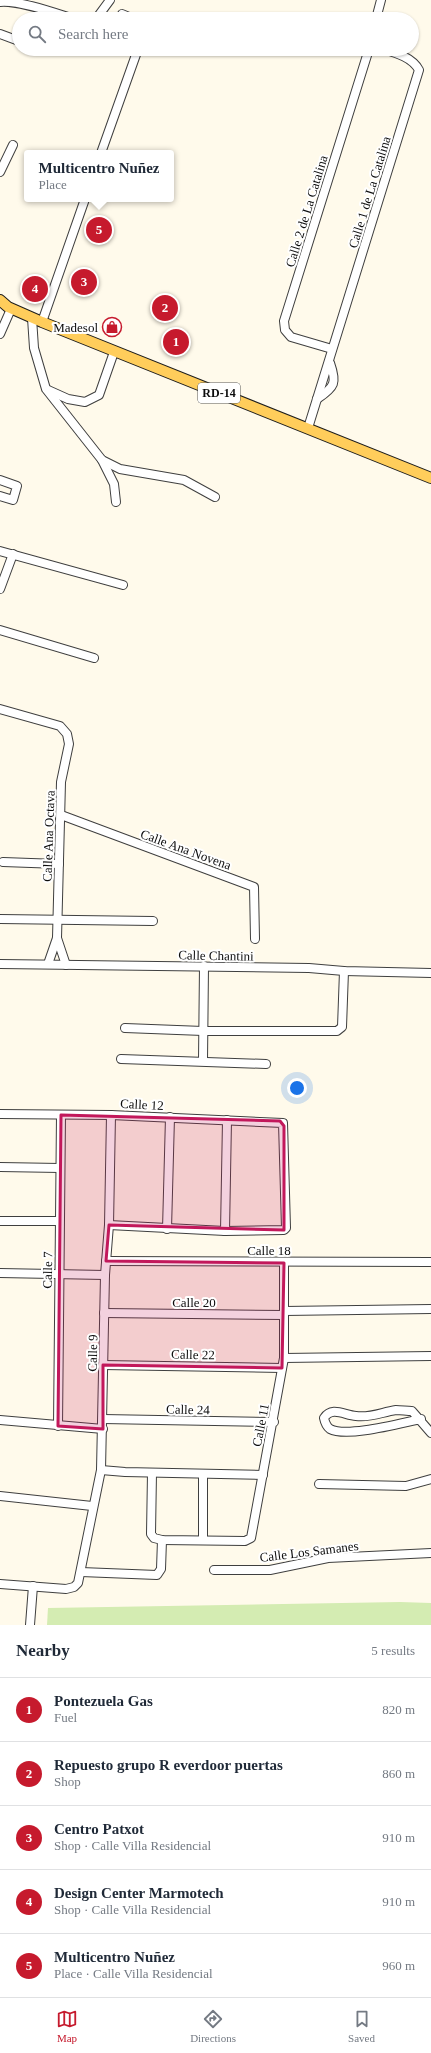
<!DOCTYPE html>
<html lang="en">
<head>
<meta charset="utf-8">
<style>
  :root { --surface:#fff; --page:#f6f6f7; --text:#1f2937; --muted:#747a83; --line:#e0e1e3; --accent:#c61a2d }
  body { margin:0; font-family:"Times New Roman",serif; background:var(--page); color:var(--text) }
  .you { position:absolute; left:297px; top:1088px; width:14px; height:14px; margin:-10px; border:3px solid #fff; border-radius:50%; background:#1a73e8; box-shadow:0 0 0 6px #1a73e833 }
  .badge { display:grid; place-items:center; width:26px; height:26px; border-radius:50%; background:var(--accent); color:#fff; font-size:13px; font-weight:700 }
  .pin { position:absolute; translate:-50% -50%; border:2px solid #fff; box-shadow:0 1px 4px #0006 }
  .popup { position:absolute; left:24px; top:150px; width:150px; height:52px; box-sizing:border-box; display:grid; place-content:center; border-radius:4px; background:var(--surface); filter:drop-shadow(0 1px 3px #0005); font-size:13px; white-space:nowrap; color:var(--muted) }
  .popup b { font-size:15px; color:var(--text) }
  .popup::after { content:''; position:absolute; left:50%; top:100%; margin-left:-8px; border:8px solid transparent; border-top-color:var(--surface) }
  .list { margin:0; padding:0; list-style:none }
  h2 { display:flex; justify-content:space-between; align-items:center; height:52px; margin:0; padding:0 16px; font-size:17px }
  h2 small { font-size:13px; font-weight:400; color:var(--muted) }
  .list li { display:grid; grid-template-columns:26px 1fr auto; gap:12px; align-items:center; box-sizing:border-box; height:64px; padding:0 16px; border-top:1px solid var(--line) }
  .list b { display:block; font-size:15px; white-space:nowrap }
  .list p { margin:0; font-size:13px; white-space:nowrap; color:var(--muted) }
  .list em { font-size:13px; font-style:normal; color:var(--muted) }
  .icon { flex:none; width:22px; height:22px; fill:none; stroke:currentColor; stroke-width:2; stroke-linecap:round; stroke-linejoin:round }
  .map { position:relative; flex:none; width:431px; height:1625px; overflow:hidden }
  .search { position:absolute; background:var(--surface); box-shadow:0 1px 3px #0004; left:12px; right:12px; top:12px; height:44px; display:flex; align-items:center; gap:10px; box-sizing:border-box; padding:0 14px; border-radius:22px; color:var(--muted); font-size:15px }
  .sheet { height:372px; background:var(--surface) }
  nav { display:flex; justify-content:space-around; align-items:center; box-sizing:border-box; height:56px; border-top:1px solid var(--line); background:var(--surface); font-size:11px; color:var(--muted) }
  nav a { display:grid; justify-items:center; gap:2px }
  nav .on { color:var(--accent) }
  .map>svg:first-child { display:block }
  .green { fill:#d4ecb2 }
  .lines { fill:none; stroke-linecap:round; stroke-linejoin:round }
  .minor-casing { stroke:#3f3f3f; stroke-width:10 }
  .major-casing { stroke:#1d1d1d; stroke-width:12 }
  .minor { stroke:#fff; stroke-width:8 }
  .major { stroke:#ffcd5b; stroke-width:10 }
  .marked { fill:#c2185b; fill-opacity:0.2; stroke:#c2185b; stroke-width:3; stroke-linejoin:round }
  .labels { text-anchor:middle; stroke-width:4; stroke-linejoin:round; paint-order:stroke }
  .shield { fill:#fff; stroke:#555; stroke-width:1 }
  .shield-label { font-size:12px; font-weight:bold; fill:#0c0c0c }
  .street-label { font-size:13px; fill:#0c0c0c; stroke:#fff }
  .poi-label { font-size:13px; fill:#0c0c0c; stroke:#fff; text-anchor:end }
</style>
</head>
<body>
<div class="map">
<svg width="431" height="1625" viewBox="0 0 431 1625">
  <rect width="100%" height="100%" fill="#fffaeb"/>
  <polygon class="green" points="400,1602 431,1603 431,1625 47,1625 48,1608"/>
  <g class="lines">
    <defs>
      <g id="minor">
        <path d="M0,2C18,0 55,13 74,19"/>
        <polyline points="122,14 134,19"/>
        <polyline points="96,19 110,0"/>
        <polyline points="376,19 381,0"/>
        <polyline points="0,34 19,41"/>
        <polyline points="101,153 138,49"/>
        <polyline points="0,172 13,145"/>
        <polyline points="32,318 34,348 46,389 102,460 120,469 184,480 215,497"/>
        <polyline points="42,322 85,199"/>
        <polyline points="0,334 11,309"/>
        <polyline points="332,349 291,337 285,330 284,321 369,49"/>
        <polyline points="48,390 68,399 85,402 99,395 114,352"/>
        <path d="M317,399C335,387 337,383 330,363"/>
        <path d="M308,428L419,70C412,57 396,53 382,49"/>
        <polyline points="102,460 114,484 116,502"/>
        <polyline points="0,480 17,486 13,500 0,496"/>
        <polyline points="0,551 123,585"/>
        <polyline points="0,589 13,554"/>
        <polyline points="0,630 94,658"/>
        <polyline points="0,709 60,726 67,734 69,744 61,782 57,938 48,964"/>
        <polyline points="61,815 254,887 255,939"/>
        <polyline points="3,862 59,864"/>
        <polyline points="0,919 153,921"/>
        <polyline points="57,938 66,965"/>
        <polyline points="0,964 309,968 344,971 431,973"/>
        <polyline points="125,1028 203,1031 337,1031 342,1027 344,971"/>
        <polyline points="121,1059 266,1064"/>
        <polyline points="203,1061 204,966"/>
        <polyline points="0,1114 111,1115 283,1123 286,1228 284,1230 225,1231 109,1225"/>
        <polyline points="0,1167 60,1168"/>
        <polyline points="0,1221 59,1221"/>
        <polyline points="167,1229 170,1117"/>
        <polyline points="225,1231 227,1120"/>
        <polyline points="106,1261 431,1262"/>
        <polyline points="0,1273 105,1275"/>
        <polyline points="284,1311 431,1309"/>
        <polyline points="104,1313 284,1315"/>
        <polyline points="284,1358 431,1356"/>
        <polyline points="103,1365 282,1368"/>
        <polyline points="103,1419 274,1422"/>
        <path d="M421,1419C401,1423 347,1438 330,1429C326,1426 325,1423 324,1418C332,1406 344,1415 356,1416C371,1418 382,1412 396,1410C401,1410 407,1411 412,1411L431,1433"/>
        <polyline points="0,1420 103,1429"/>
        <polyline points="58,1426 61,1115"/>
        <polyline points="101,1470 125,1472 263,1475"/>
        <polyline points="152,1473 151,1534 154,1538 162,1540 245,1541 251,1538 284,1358 284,1263"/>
        <polyline points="203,1474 203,1540"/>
        <polyline points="319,1484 406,1486 431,1479"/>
        <polyline points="0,1496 92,1506"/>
        <polyline points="214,1570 270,1570 328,1558 431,1553"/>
        <polyline points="81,1572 157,1575 161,1569 162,1540"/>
        <polyline points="0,1584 66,1589 74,1587 78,1583 101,1470 105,1275 109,1225 111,1115"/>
        <polyline points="30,1625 33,1586"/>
      </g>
      <polyline id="major" points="0,300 8,307 42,322 431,478"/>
    </defs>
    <use href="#minor" class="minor-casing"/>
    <use href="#major" class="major-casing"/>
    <use href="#minor" class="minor"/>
    <use href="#major" class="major"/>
  </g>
  <path class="marked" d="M61,1115L280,1121L284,1126V1230L109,1225L106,1261L284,1263L282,1368L103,1365V1429L58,1426Z"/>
  <defs>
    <symbol id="shop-ring" viewBox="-11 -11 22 22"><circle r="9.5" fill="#fff" stroke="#c61a2d" stroke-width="1.5"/><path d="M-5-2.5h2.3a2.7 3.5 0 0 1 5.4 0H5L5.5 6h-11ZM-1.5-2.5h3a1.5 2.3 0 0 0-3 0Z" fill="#c61a2d"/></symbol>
  </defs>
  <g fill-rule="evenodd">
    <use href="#shop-ring" x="101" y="316" width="22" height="22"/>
  </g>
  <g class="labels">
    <rect class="shield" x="198" y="383" width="42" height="20" rx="3"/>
    <g class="shield-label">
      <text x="219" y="397">RD-14</text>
    </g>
    <g class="street-label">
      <text transform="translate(369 192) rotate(-73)" y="5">Calle 1 de La Catalina</text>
      <text transform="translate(306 211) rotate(-73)" y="5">Calle 2 de La Catalina</text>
      <text transform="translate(48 836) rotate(-88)" y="5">Calle Ana Octava</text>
      <text transform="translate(186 849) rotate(20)" y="5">Calle Ana Novena</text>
      <text transform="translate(216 955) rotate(1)" y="5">Calle Chantini</text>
      <text transform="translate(142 1104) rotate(3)" y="5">Calle 12</text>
      <text x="269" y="1255">Calle 18</text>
      <text transform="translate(47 1270) rotate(-89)" y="5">Calle 7</text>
      <text x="194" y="1307">Calle 20</text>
      <text transform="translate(92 1353) rotate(-89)" y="5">Calle 9</text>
      <text transform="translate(193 1354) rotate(1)" y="5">Calle 22</text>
      <text transform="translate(188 1409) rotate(1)" y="5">Calle 24</text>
      <text transform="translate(260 1425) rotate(-79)" y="5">Calle 11</text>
      <text transform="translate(309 1551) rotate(-7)" y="5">Calle Los Samanes</text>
    </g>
    <g class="poi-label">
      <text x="98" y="332">Madesol</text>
    </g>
  </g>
</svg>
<div class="you"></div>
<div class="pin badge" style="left:176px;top:342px">1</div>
<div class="pin badge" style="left:165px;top:308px">2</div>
<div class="pin badge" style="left:84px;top:282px">3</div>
<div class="pin badge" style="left:35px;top:289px">4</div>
<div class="pin badge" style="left:99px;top:230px">5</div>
<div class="popup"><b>Multicentro Nuñez</b>Place</div>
<div class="search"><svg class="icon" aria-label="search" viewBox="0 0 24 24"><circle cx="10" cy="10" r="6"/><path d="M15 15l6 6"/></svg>Search here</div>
</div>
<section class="sheet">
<h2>Nearby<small>5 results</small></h2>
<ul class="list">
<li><span class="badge">1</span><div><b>Pontezuela Gas</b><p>Fuel</p></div><em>820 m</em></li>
<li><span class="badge">2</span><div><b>Repuesto grupo R everdoor puertas</b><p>Shop</p></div><em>860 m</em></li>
<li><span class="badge">3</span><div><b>Centro Patxot</b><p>Shop · Calle Villa Residencial</p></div><em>910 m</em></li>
<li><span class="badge">4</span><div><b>Design Center Marmotech</b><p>Shop · Calle Villa Residencial</p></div><em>910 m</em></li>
<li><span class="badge">5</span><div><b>Multicentro Nuñez</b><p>Place · Calle Villa Residencial</p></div><em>960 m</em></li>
</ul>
</section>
<nav>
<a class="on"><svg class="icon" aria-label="map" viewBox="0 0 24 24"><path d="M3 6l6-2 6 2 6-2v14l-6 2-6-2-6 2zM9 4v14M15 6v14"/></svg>Map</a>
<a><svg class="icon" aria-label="directions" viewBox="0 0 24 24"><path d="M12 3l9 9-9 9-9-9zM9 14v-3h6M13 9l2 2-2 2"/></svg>Directions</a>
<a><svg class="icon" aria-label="saved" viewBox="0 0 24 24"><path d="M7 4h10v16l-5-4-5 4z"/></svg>Saved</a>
</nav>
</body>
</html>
